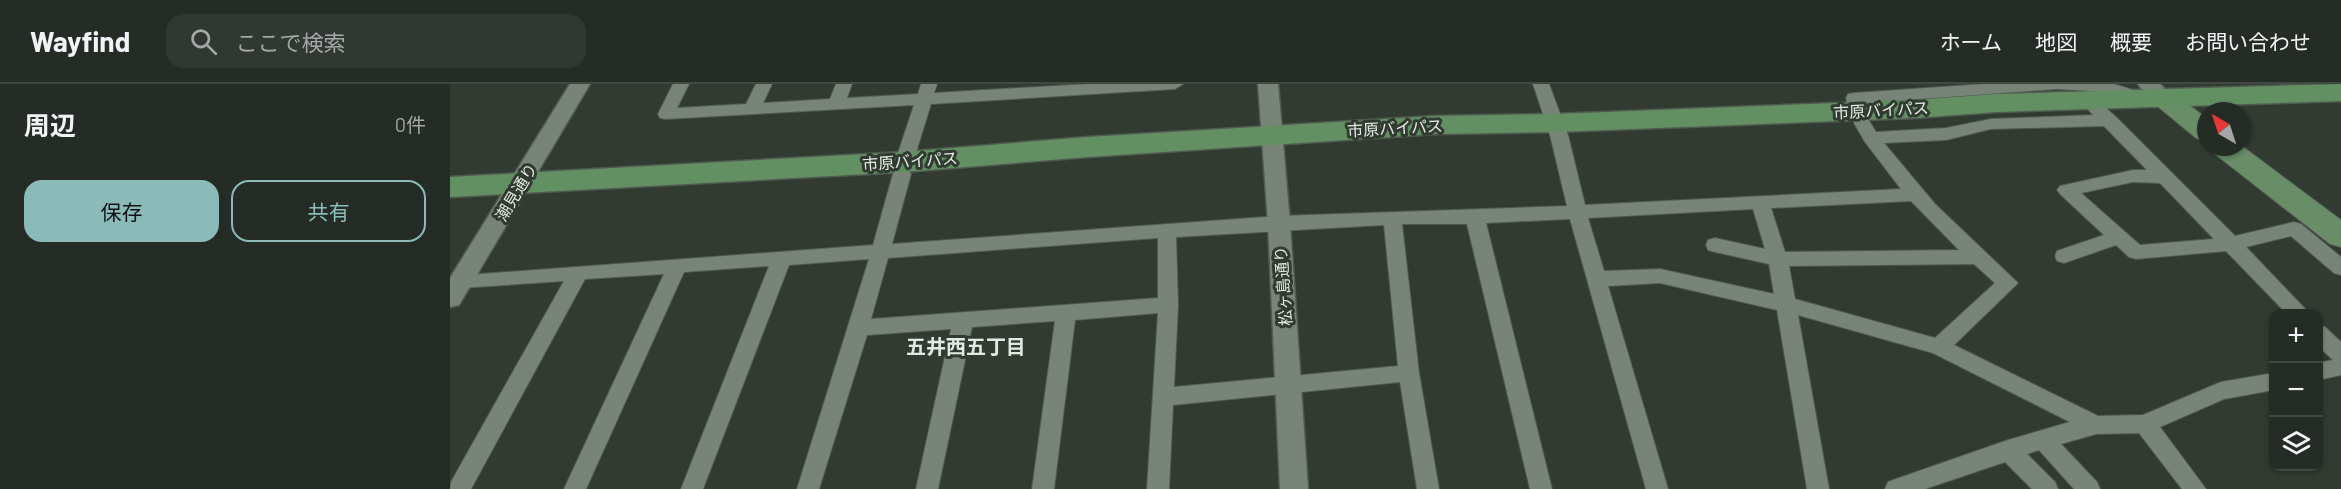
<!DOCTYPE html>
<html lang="ja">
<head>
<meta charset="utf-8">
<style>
  :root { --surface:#252c25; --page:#313832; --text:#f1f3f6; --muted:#a3a7a7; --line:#424842; --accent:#8bbbb9 }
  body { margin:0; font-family:Barlow,"Noto Sans JP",sans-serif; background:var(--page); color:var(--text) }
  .controls { position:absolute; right:18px; bottom:18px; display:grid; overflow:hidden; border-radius:12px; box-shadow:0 2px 4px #0004 }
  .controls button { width:54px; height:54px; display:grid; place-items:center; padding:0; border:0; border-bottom:2px solid var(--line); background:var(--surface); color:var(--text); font:30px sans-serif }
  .compass { position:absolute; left:1747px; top:18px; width:54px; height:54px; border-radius:50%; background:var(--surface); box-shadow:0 2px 4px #0004; rotate:321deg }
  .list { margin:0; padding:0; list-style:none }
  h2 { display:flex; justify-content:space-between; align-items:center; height:78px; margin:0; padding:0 24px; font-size:26px }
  h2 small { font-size:20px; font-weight:400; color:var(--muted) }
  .actions { display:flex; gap:12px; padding:18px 24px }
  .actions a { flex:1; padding:14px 0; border:2px solid var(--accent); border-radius:18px; text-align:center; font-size:21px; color:var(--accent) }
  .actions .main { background:var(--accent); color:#111 }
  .icon { flex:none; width:33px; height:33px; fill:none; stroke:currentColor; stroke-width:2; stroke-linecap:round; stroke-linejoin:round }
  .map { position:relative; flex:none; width:1891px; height:405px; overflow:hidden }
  header { display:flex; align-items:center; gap:36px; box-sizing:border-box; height:84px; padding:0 30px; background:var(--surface); border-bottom:2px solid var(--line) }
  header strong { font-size:28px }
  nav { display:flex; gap:33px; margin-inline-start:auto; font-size:21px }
  .search { width:420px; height:54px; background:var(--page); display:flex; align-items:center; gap:15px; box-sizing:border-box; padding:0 21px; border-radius:18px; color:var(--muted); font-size:22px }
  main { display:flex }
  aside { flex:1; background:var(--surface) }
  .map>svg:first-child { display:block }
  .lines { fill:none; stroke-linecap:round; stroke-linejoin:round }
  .minor-casing { stroke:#515a51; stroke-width:2 }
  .tertiary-casing { stroke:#515a51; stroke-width:3 }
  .primary-casing { stroke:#515a51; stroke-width:2 }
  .trunk-casing { stroke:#515a51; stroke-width:3 }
  .minor { fill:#798478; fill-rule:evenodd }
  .tertiary { fill:#798478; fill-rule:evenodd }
  .primary { fill:#688d67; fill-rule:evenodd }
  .trunk { fill:#629062; fill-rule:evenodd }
  .labels { text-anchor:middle; stroke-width:6; stroke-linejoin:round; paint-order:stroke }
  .street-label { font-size:16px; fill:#e2e9e2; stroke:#313b31 }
  .quarter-label { font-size:20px; font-weight:bold; fill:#e2e9e2; stroke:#313b31 }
</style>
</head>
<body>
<header>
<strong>Wayfind</strong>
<div class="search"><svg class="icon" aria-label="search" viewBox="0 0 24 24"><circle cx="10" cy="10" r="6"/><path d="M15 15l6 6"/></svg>ここで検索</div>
<nav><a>ホーム</a><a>地図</a><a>概要</a><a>お問い合わせ</a></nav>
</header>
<main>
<aside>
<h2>周辺<small>0件</small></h2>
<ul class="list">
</ul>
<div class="actions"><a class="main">保存</a><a>共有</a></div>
</aside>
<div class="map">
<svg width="1891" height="405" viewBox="0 0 1891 405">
  <rect width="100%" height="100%" fill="#313b31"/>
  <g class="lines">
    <defs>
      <g id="minor">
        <polygon points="223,0 239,0 227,24 296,20 306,0 322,0 313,19 380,15 386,0 402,0 397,14 468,10 471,0 487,0 484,9 638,0 733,0 725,5 481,20 463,78 460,82 448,82 445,78 464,21 216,35 210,34 208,30"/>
        <path d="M1083,0H1099L1118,51L1135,121L1451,105L1415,58L1404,39L1406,35H1418L1426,48L1496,44L1541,35L1643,31L1631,17L1633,13C1648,10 1655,25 1665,32L1785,152L1844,138L1851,140L1891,173V191L1884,189L1841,152L1796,163L1860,230H1837L1776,167L1686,175L1679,173L1666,161L1614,179L1607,177L1605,172L1607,167L1654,151L1610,110L1607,106L1610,102L1683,86H1697L1654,42L1541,45L1496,56L1434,59L1485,120L1568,199L1504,261L1648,332L1693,331L1771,298L1824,289V306L1774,315L1710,343L1756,405H1732L1689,349L1646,350L1611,360L1647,398L1650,405H1624L1589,366L1577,370L1605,398L1608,405H1582L1555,378L1475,405H1435L1438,398L1446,395L1558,356L1620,338L1483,269L1348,231L1379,405H1357L1327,226L1210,199L1158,202L1218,405H1196L1120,135L1036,139L1102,405H1080L1017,140H952L969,289L989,405H967L950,298L723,321L719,405H697L708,229L625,236L604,405H582L605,237L522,243L488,405H466L501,245L417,251L369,405H347L419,175L339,181L253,405H231L319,182L234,188L136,405H114L214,190L135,195L21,405H0L1,398L114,197L11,204L4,202L1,197L4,192L423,161L443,90L446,86H458L461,90L442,160L829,132L1117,122L1100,51ZM1683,98L1710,99L1764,155L1690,161L1631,109ZM1461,117L1509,166L1335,168L1321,124ZM1303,125L1315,165L1265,154L1258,156L1256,161L1258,166L1265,168L1319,180L1324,210L1210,185L1154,187L1138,134ZM934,141L948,282L724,303L728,221L726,153ZM708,154V214L421,235L438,174ZM1524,180L1545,199L1485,254L1345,215L1339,182Z"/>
        <polygon points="1534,0 1664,0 1696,10 1698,14 1696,18 1690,19 1655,8 1608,5 1413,19 1414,27 1412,31 1400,31 1396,14 1398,10 1404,9"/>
        <polygon points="1868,241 1875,243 1891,258 1891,291 1868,296 1868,279 1883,276 1868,262"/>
      </g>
      <g id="tertiary">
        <polygon points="120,0 140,0 9,221 0,223 0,194"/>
        <polygon points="808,0 828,0 840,139 858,405 830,405 818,139"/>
        <path d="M1688,0H1710L1725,15L1722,20C1708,23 1696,12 1688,0Z"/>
      </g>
      <g id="primary">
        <polygon points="1715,7 1724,9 1756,34 1756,57 1746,54 1706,21 1702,15 1706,9"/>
        <polygon points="1792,62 1891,136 1891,163 1880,160 1765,70 1761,63"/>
      </g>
      <polygon id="trunk" points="1891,0 1891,17 1546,28 1464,34 1105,48 986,50 638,73 454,88 0,113 0,93 454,68 638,53 986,32 1105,30 1464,16 1546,10"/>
    </defs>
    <use href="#minor" class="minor-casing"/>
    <use href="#tertiary" class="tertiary-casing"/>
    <use href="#primary" class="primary-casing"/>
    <use href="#trunk" class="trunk-casing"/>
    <use href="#minor" class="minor"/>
    <use href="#tertiary" class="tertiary"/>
    <use href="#primary" class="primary"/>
    <use href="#trunk" class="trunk"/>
  </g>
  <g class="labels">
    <g class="street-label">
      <text transform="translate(1431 26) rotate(-3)" y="6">市原バイパス</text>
      <text transform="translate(945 44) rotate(-3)" y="6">市原バイパス</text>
      <text transform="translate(460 77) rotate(-4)" y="6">市原バイパス</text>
      <text transform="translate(66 108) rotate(-59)" y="6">潮見通り</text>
      <text transform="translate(833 202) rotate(-94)" y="6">松ヶ島通り</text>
    </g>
    <g class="quarter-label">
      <text x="516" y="270">五井西五丁目</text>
    </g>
  </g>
</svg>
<div class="controls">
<button>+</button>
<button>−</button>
<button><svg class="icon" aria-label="layers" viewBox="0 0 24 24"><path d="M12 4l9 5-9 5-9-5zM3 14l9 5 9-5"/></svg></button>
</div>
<svg class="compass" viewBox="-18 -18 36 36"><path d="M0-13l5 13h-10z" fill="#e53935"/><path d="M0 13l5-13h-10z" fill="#a3a7a7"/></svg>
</div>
</main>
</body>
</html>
